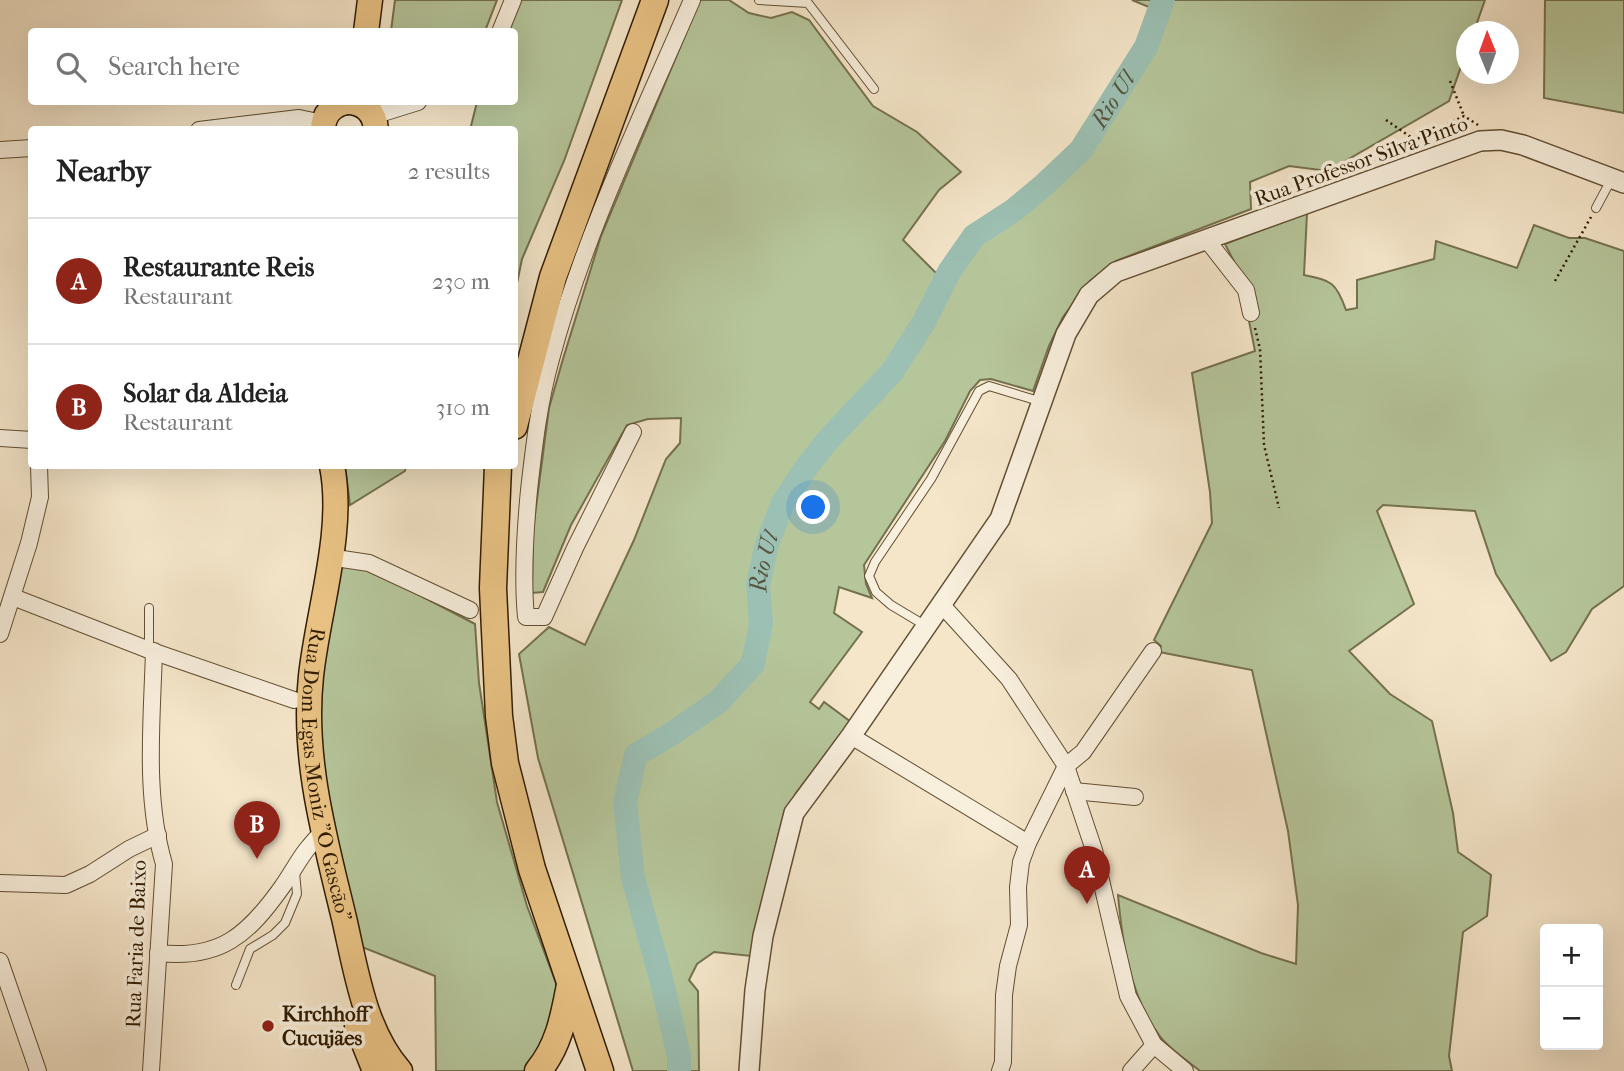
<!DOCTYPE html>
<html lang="en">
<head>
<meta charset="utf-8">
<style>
  :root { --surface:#fff; --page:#f2f2f2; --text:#222; --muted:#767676; --line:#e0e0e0; --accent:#8f2418 }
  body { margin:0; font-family:"IM FELL French Canon",serif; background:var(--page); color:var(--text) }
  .controls { position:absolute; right:21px; bottom:21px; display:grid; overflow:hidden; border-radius:7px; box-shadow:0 7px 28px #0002 }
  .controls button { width:63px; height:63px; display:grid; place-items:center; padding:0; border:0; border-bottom:2px solid var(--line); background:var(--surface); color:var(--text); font:35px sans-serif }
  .compass { position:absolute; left:1456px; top:21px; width:63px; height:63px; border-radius:50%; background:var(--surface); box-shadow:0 7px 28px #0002; rotate:359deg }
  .you { position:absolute; left:814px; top:508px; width:24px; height:24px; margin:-18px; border:5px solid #fff; border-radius:50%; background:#1a73e8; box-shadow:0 0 0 10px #1a73e833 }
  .badge { display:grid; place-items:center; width:46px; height:46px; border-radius:50%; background:var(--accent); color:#fff; font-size:23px; font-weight:700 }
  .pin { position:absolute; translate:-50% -58px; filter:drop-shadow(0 2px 4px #0008) }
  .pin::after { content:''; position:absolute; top:37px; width:24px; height:21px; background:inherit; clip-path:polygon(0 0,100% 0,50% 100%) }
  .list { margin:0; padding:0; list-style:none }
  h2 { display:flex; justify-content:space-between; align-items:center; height:91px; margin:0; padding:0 28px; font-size:30px }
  h2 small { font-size:23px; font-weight:400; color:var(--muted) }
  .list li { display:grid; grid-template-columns:46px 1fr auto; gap:21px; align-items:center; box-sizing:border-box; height:126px; padding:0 28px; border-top:2px solid var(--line) }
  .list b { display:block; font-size:26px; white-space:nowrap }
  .list p { margin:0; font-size:23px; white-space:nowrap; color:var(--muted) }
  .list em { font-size:23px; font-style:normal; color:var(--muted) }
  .icon { flex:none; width:38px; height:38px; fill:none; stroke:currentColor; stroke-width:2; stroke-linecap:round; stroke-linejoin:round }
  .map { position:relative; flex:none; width:1624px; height:1071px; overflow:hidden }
  .search { position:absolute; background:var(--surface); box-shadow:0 7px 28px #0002; left:28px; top:28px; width:490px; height:77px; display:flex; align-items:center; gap:18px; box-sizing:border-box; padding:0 24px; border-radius:7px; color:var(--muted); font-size:26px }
  .panel { position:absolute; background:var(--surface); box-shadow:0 7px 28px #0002; left:28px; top:126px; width:490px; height:343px; border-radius:7px }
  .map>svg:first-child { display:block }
  .green { fill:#b6c69b; stroke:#74714e; stroke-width:2 }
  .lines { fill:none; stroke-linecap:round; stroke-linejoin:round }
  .river { stroke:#9cc0b3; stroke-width:24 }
  .service-casing { stroke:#624e32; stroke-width:10 }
  .minor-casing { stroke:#624e32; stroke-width:18 }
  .tertiary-casing { stroke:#624e32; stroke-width:22 }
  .primary-casing { stroke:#311c00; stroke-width:27 }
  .trunk-casing { stroke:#311c00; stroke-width:29 }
  .path { stroke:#311c00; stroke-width:2.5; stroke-dasharray:2 3.5; stroke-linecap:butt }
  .service { stroke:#f8efdd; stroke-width:8 }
  .minor { stroke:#f8efdd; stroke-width:16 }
  .tertiary { stroke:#f8efdd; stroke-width:19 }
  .primary { stroke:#eac385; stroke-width:24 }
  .trunk { stroke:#eac385; stroke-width:26 }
  .poi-dot { fill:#8f2418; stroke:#f8efdd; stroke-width:2.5 }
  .labels { text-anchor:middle; stroke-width:7; stroke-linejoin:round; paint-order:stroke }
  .street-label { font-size:21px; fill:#311c00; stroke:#f8efdd }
  .poi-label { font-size:21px; font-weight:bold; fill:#311c00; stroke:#f8efdd; text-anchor:start }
  .water-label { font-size:23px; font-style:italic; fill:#56553f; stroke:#f8efdd }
</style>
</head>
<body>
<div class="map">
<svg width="1624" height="1071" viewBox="0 0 1624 1071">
  <rect width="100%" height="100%" fill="#f5e6ca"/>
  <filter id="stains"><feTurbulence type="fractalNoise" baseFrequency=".00286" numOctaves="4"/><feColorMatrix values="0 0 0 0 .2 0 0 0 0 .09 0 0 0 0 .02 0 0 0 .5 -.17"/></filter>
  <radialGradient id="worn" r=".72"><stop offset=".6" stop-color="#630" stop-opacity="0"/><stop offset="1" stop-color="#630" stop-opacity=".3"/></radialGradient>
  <g class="green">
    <polygon points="395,0 497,0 485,31 391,31"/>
    <polygon points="520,0 622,0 564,161 522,259 515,293 514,130 470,130 477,102 514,102 514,32 507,31"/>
    <polygon points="700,0 729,0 749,13 771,18 792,12 809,20 873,106 917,132 961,172 939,190 903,240 939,276 919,315 885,368 839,418 779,495 759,546 751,580 754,623 740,667 707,700 632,750 619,802 625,854 660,996 674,1069 674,1071 633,1071 538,758 519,654 549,627 585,645 634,540 666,459 680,443 681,418 648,419 627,425 571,525 543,592 532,593 533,530 549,408 563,359 601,236"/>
    <polygon points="1132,0 1485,0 1474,31 1466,32 1466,52 1449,101 1328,171 1289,166 1250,182 1251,209 1116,261 1090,281 1063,317 1049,346 1033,391 991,379 980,380 970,391 945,441 864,565 866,584 872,598 839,587 834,613 862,632 810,702 819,709 824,702 851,722 796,793 780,828 751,956 714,952 697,964 689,980 698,991 699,1071 681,1071 682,1060 675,1021 634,855 631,816 632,790 640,762 650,751 685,732 717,708 756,666 766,615 763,580 783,511 807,473 911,355 953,274 977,240 1041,196 1079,159 1118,102 1166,14"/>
    <polygon points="1545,0 1624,0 1624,113 1544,98"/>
    <path d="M1307,213L1304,275C1332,281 1336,282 1346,310L1357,308V280L1434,259L1436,241L1517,268L1534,225L1569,238H1585L1624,251V586L1592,609L1566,652L1551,661L1496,574L1475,511L1383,505L1377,511L1414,604L1349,651L1390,694L1432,721L1453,813L1458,852L1491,875L1487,916L1463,932L1449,1056L1452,1071H1200C1187,1060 1169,1049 1159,1035C1130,996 1122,941 1118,895L1261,953L1296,964L1298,905L1288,831L1252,670L1159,652L1161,646L1154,640L1212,523L1210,492L1192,373L1255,351L1248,316L1254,300L1225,244Z"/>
    <polygon points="345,466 406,466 405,471 350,505"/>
    <polygon points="352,564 381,575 475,624 479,683 497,802 527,906 557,986 558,1007 527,1071 436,1071 435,976 362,947 347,888 320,755 320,683 337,568"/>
  </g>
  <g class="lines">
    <path class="river" id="s1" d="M679,1071V1056L661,978L633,878L625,802L636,755L673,733L718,702L753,664L761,624L758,584L767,544L783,503L806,468L827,441L892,372L924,322L949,272L974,236L1014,210L1044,185L1081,150L1146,47L1163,0"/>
    <defs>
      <g id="service">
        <polyline points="759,0 808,3 874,89"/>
        <polyline points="1596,208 1612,178"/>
        <polyline points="926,626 891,605 876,592 869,576 875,562 931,479 979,391 989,386 1042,402"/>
        <polyline points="149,650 149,608"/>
        <polyline points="236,985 250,949 273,935 285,923 297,894 295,872"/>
      </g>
      <g id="minor">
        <polyline points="500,32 513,0"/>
        <polyline points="373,116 418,102"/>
        <polyline points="199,130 299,118 323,123"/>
        <polyline points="0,150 32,148"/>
        <polyline points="1207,240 1246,290 1251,313"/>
        <path d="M633,432L575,548L544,617H526C522,575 525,532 529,490C534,446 539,402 551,359C584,235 641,118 692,0"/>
        <polyline points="0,438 32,440"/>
        <polyline points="329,557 369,563 470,610"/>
        <polyline points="13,597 149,650 294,700"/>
        <polyline points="941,604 1009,679 1066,766 1094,850 1128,996 1154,1045 1185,1071"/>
        <polyline points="0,634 29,543 40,497 39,466"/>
        <polyline points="851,736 1028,843"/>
        <polyline points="1074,791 1135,797"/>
        <polyline points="0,883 66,885 90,874 129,849 158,835"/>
        <path d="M158,953C220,960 248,935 282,887C296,867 304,848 324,831"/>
        <polyline points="0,961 38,1071"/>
        <path d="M151,1071L164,864C144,796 152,721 154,651"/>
        <polyline points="1000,1071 1003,1062 1004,995 1008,966 1019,925 1018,887 1021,862 1028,843 1066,766 1083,752 1153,651"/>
        <polyline points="1131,1071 1154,1045"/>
      </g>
      <polyline id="tertiary" points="749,1071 755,990 763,936 794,813 851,736 1000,519 1066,334 1089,295 1116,272 1480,141 1501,140 1523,145 1624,183"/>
      <g id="primary">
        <polyline points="366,32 370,0"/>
        <path d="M347,102C364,102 375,112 376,130"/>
        <path d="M323,130C323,114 332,105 346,102"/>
        <path id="s2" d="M332,466C345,531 318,610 311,676C302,758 325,839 344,918C356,970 364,1030 400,1071"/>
        <polyline points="357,1026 375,1071"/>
      </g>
      <g id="trunk">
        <polyline points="514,426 553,277 655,0"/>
        <polyline points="498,466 493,588 499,716 505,763 532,869 600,1071"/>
        <path d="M538,1071C559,1046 564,1016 570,985"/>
      </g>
    </defs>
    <use href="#service" class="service-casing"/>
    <use href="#minor" class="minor-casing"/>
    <use href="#tertiary" class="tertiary-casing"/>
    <use href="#primary" class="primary-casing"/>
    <use href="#trunk" class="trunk-casing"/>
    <g class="path">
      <polyline points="1450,81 1464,116"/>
      <polyline points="1386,120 1415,140 1464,116 1478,125"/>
      <polyline points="1555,281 1591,217"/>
      <polyline points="1255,328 1260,349 1264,445 1279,508"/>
    </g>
    <use href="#service" class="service"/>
    <use href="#minor" class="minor"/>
    <use href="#tertiary" class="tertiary"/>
    <use href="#primary" class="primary"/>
    <use href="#trunk" class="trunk"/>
  </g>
  <circle class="poi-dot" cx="268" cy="1026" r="7"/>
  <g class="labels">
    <g class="street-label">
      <text transform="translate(1361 161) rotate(-20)" y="7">Rua Professor Silva Pinto</text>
      <text dy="7" stroke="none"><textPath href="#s2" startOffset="312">Rua Dom Egas Moniz "O Gascão"</textPath></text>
      <text transform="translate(136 944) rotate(-88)" y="7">Rua Faria de Baixo</text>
    </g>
    <g class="poi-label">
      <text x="282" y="1021">Kirchhoff<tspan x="282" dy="24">Cucujães</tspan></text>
    </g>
    <g class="water-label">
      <text dy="8" stroke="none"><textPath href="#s1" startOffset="1166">Rio Ul</textPath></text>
      <text dy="8" stroke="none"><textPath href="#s1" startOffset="576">Rio Ul</textPath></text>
    </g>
  </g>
  <rect width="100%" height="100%" filter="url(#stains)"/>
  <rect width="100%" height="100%" fill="url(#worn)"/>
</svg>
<div class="controls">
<button>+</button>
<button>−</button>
</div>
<svg class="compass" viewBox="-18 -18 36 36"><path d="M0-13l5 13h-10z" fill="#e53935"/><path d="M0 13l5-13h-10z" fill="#767676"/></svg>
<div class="you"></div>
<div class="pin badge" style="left:1087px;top:904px">A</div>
<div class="pin badge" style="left:257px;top:859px">B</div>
<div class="search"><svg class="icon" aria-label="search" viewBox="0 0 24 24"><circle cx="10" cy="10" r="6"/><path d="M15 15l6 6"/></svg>Search here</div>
<section class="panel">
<h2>Nearby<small>2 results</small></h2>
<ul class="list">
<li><span class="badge">A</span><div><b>Restaurante Reis</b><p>Restaurant</p></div><em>230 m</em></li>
<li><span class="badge">B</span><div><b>Solar da Aldeia</b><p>Restaurant</p></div><em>310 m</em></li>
</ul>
</section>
</div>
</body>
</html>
